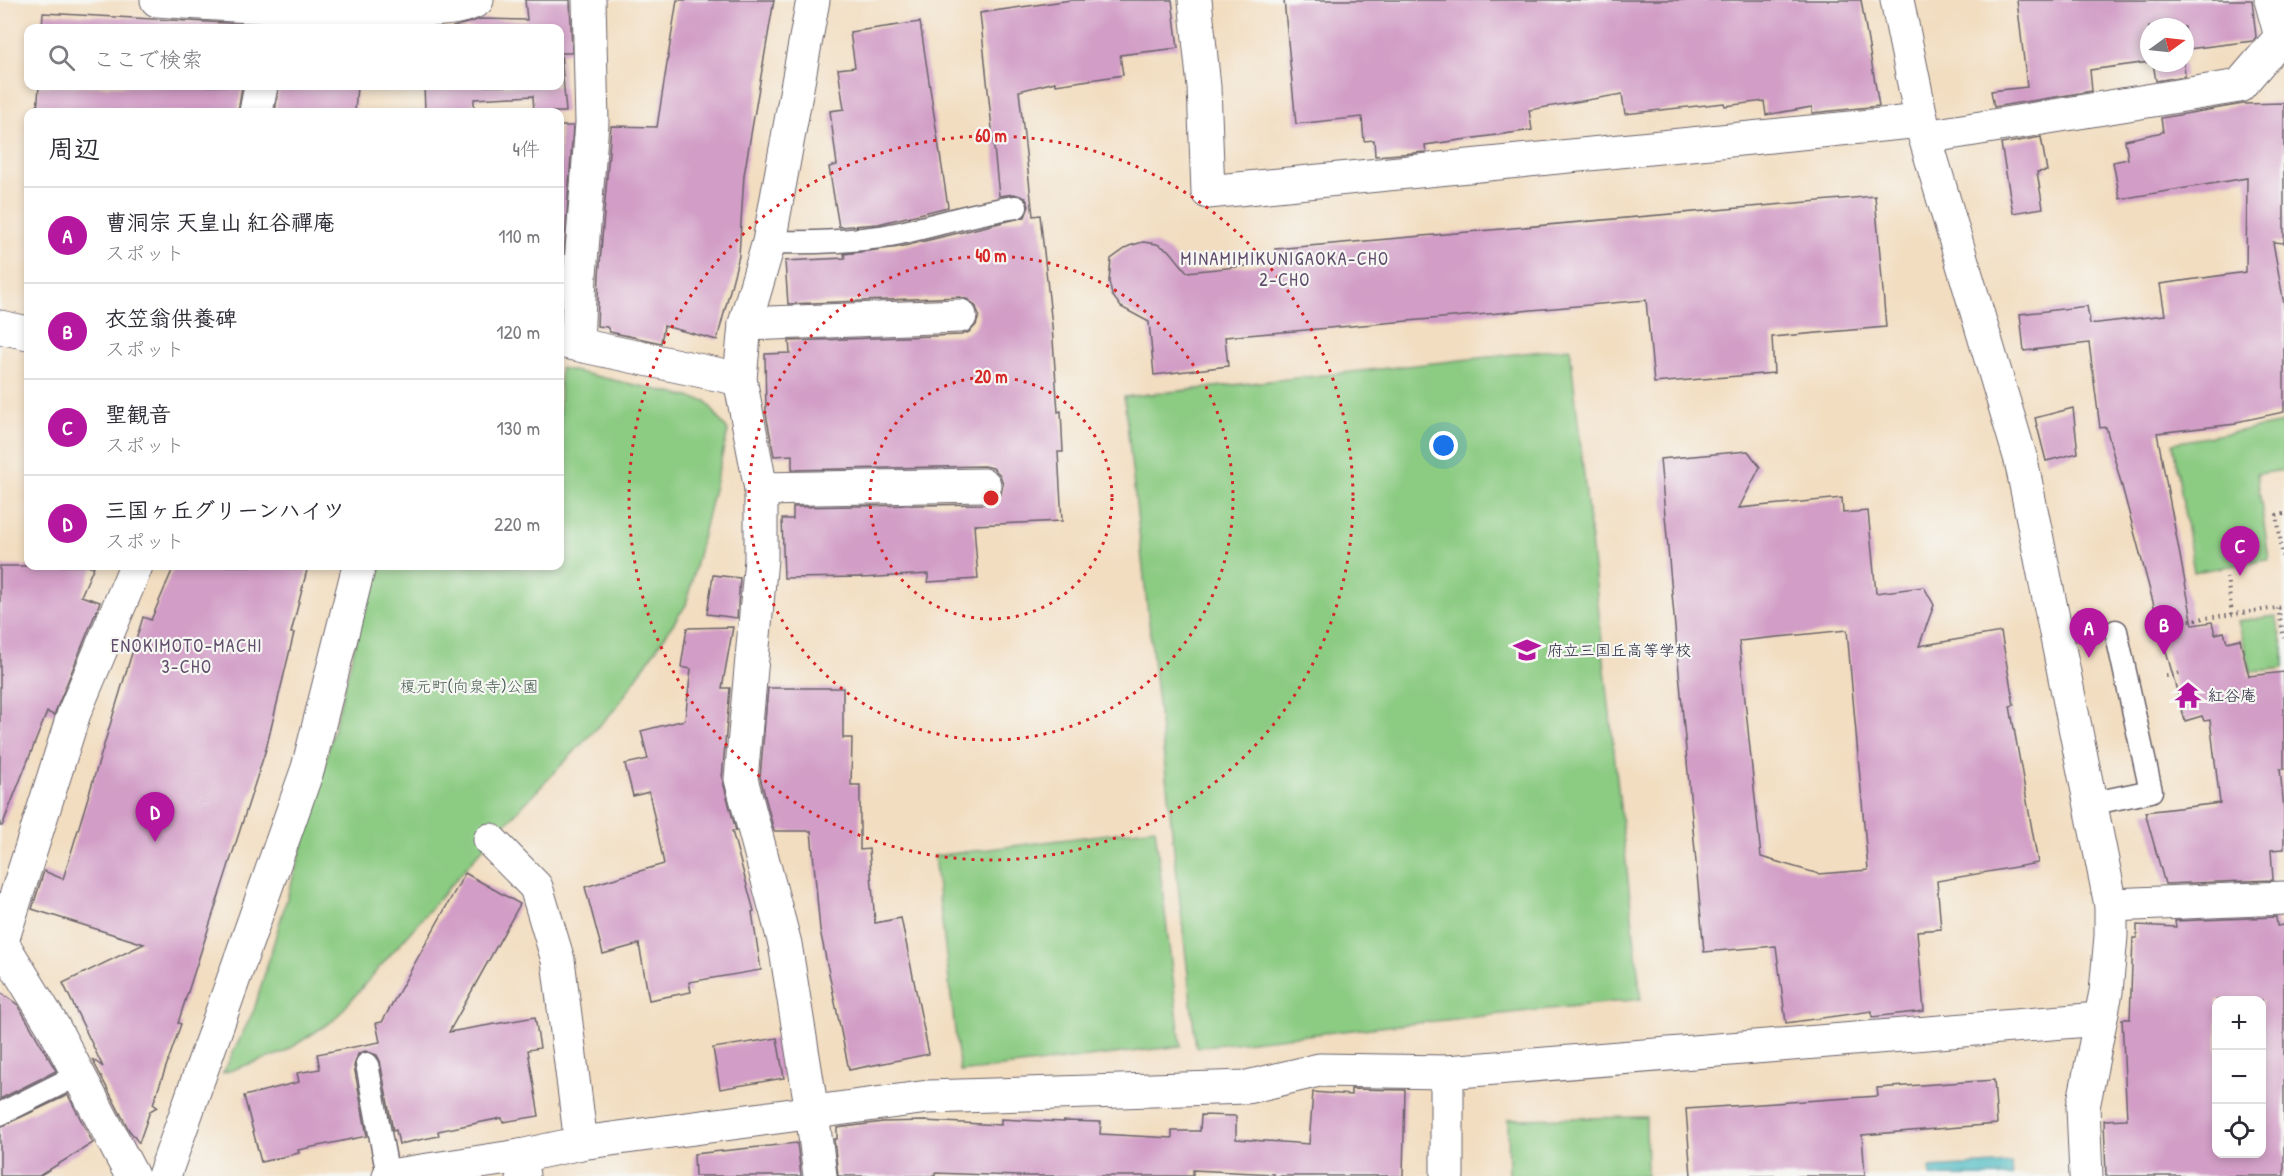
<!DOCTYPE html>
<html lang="ja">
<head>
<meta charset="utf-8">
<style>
  :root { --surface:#fff; --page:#f7f7f7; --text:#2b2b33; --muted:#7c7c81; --line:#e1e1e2; --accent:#b5179e }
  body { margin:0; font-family:"Patrick Hand","Klee One",sans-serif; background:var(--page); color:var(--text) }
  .controls { position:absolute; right:18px; bottom:18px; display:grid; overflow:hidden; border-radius:12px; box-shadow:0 3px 9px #0003 }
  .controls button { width:54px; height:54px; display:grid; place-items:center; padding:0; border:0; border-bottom:2px solid var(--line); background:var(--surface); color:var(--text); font:30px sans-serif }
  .compass { position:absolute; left:2140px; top:18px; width:54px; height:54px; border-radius:50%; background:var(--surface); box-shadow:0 3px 9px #0003; rotate:75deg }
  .you { position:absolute; left:1444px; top:446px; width:21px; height:21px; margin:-15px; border:4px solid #fff; border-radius:50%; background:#1a73e8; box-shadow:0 0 0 9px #1a73e833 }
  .badge { display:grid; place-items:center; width:39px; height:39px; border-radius:50%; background:var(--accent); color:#fff; font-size:20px; font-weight:700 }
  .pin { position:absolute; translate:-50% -50px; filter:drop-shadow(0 2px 3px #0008) }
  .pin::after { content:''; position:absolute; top:32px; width:21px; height:18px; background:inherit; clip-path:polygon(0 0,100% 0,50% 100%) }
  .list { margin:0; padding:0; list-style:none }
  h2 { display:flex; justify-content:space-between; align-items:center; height:78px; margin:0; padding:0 24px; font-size:26px }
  h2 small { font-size:20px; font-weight:400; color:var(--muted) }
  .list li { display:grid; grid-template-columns:39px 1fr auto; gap:18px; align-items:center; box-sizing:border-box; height:96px; padding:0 24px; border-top:2px solid var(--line) }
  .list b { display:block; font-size:22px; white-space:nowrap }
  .list p { margin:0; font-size:20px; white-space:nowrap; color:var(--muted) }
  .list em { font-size:20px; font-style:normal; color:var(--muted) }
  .icon { flex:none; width:33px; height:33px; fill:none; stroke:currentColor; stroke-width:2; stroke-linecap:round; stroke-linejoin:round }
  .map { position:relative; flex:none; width:2284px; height:1176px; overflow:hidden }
  .search { position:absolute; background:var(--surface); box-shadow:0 3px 9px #0003; left:24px; top:24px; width:540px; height:66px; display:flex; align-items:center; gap:15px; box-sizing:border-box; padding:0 21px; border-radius:12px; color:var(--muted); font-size:22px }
  .panel { position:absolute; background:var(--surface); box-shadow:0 3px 9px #0003; left:24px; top:108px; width:540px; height:462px; border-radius:12px }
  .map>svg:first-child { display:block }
  .green { fill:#8bcb82; stroke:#56765e; stroke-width:1.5 }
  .water { fill:#4ab9c1; stroke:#366e7e; stroke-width:1.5 }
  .building { fill:#d29dc6; fill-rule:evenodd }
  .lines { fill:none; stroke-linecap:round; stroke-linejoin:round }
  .lane-casing { stroke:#6b636a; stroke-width:25 }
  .street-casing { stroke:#6b636a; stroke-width:35 }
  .path { stroke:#6b636a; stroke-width:4; stroke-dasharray:1.5 4.5; stroke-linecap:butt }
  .lane { stroke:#fff; stroke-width:22 }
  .street { stroke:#fff; stroke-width:33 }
  .ring { fill:none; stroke:#d62828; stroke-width:3; stroke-dasharray:3 6 }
  .labels { text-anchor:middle; stroke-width:4.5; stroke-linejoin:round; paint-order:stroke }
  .poi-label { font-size:16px; fill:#22223b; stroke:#f6f6f2; text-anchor:start }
  .park-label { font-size:16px; fill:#475d54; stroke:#f6f6f2 }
  .neighbourhood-label { font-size:18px; letter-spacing:1.5px; fill:#604d6c; stroke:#f6f6f2 }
  .centre { fill:#d62828; stroke:#f6f6f2; stroke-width:3 }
  .ring-label { font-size:18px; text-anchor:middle; font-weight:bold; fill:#d62828; stroke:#f6f6f2; stroke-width:4.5; stroke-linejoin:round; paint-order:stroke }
</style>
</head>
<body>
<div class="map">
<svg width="2284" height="1176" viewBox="0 0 2284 1176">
  <rect width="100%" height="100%" fill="#f6f6f2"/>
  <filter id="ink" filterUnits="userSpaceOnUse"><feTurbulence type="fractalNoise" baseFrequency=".0167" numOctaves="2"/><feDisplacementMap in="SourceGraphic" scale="12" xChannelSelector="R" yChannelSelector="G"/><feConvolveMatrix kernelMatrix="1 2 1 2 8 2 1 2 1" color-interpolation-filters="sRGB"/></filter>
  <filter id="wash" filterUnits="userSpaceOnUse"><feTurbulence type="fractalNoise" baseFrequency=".008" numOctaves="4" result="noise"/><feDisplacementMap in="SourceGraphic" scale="24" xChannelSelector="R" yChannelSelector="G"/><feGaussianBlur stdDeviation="1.35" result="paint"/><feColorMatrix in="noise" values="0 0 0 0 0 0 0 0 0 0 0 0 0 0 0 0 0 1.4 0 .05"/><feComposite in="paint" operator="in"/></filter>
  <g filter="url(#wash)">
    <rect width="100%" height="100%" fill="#f2ddc0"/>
    <g class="green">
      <polygon points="1570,348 1641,999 1196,1047 1124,397"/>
      <polygon points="560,368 706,401 728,431 686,605 616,708 490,840 334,1020 283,1053 223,1073 254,1010 315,803 375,566 560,566"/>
      <polygon points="2284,423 2284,470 2257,474 2269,560 2194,572 2173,443"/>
      <polygon points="2276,616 2284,649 2284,668 2251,672 2238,621"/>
      <polygon points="1155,828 1181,1046 960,1072 934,856"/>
      <polygon points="1646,1117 1647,1176 1509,1176 1508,1119"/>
    </g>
    <polygon class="water" points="2011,1163 2012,1176 1930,1176 1929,1168"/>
    <g id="blocks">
      <g class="building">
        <polygon points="525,0 570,0 572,53 561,53 566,112 534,112 533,96 474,99 474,110 425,110 424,86 560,86 560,28 453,28 453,27 481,19 527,20"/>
        <polygon points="677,0 774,0 744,175 739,256 717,340 664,326 661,343 610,332 607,327 597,326 599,276 611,126 657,127"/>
        <polygon points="1071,0 1172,0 1178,48 1120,55 1123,75 1056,85 1055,82 1019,91 1033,216 1040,215 1052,326 1058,412 1061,411 1063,452 1058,452 1062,521 974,525 978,579 928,582 928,574 862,578 862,577 784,578 782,519 793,519 793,507 984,504 994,501 1001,494 1003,484 1000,475 993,468 984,466 792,470 792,455 774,456 766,414 765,354 790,353 789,341 961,335 969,332 976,325 979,316 976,307 969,300 960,297 788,304 785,261 845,258 844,254 900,247 1025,217 1029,206 1026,198 1014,194 999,196 980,13"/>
        <polygon points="1284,0 1861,0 1879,106 1812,113 1812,107 1766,115 1764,101 1725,106 1724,103 1625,114 1622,94 1529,110 1532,130 1425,145 1426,152 1375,156 1374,140 1364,141 1362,117 1296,124"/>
        <polygon points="2017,0 2252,0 2256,37 2253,41 2188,49 2188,51 2185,51 2185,27 2149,27 2149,62 2090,70 2092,91 1994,107 1991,91 2027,87"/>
        <polygon points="43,13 262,25 356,28 42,28"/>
        <polygon points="920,22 948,207 878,224 839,227 829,167 837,165 830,111 844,109 838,69 855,67 850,32"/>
        <polygon points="2153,63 2184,63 2185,76 2156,81"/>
        <polygon points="39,86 242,86 238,112 37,112"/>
        <polygon points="279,86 357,86 355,112 275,112"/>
        <polygon points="2284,103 2284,243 2273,242 2284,304 2284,412 2236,422 2236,424 2157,433 2193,625 2212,622 2215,634 2224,632 2227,642 2240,639 2249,676 2284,672 2284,769 2280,769 2284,809 2284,849 2271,850 2273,880 2165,884 2145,812 2220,803 2210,720 2204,721 2202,716 2185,721 2106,427 2100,428 2089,343 2024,351 2020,314 2087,306 2090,324 2165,315 2160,284 2246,272 2247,178 2120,199 2113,162 2128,159 2125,140 2163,132 2161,118 2243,104"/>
        <polygon points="560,126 573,126 560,315"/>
        <polygon points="2041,137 2047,171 2037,172 2043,208 2013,213 2001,144"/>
        <polygon points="1875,196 1886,327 1772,337 1774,373 1654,383 1646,300 1225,337 1228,366 1154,375 1149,322 1121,307 1112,295 1109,282 1111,259 1129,246 1143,242 1157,244 1170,251 1187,272 1276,263 1275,249"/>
        <polygon points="2073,408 2078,453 2046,461 2035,418"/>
        <path d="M1748,451L1760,467L1739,508L1842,498L1843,513L1868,511L1876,593L1924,587L1934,605L1919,646L2001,632L2014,705L2010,706L2038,863L1937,881L1941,929L1917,931L1924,1011L1872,1017V1011L1786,1023L1776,946L1704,952L1660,459ZM1847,630L1868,870L1819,874L1761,857L1739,641Z"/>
        <polygon points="0,566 94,566 81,596 100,602 54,715 47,712 2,826 0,826"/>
        <polygon points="174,566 308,566 291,633 294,633 266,749 178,1023 181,1024 153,1104 157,1107 150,1111 139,1143 129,1130 92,1059 103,1067 63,983 144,944 32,909 44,871 63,879 143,617 151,620"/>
        <polygon points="713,575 740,578 737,618 707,614"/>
        <polygon points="733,627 722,688 730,688 722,778 736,831 732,831 754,911 752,912 761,970 689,982 691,992 649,1000 639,944 603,954 585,887 664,864 649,792 633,796 625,764 648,759 641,731 685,720 691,669 681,667 687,628"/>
        <polygon points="768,688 843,688 843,738 852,738 851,785 860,785 860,850 869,849 875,923 901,918 929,1054 849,1070 820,930 811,831 774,831 760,777"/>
        <polygon points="465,873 520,904 449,1032 535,1017 540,1048 528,1050 539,1116 503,1122 502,1118 438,1131 439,1136 399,1144 396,1130 393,1131 380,1061 377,1055 365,1051 358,1054 354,1066 367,1136 298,1150 299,1153 261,1162 244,1096 299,1082 297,1073 320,1069 317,1054 380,1042 376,1023 382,1022"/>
        <path d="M2276,917L2277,926L2284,925V1176H2106L2104,1120L2127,1119L2122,1019H2130L2133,938H2137V925L2176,927L2175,921ZM2217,1000H2262V1154H2217Z"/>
        <polygon points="0,992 18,1005 56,1071 0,1099"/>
        <polygon points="777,1038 784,1078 720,1089 713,1048"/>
        <polygon points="1994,1080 1997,1124 1862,1135 1865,1176 1691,1176 1686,1109 1878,1096 1877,1088"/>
        <polygon points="1351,1089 1405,1090 1403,1176 1274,1176 1274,1174 1193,1170 1193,1176 1017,1176 935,1173 935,1176 838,1176 834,1139 837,1139 837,1128 883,1122 924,1121 1001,1125 1001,1119 1064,1122 1064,1121 1101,1122 1100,1134 1172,1138 1172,1131 1200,1131 1201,1115 1236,1116 1236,1139 1309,1144 1313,1092 1351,1095"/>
        <polygon points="68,1095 93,1143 39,1176 0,1176 0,1127"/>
        <polygon points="797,1143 801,1176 695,1176 694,1154"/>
      </g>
    </g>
  </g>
  <g filter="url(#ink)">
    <use href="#blocks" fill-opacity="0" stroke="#6b636a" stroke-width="1.5"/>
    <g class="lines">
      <defs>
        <g id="lane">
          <path d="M769,242C806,243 843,242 880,237C926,229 970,213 1016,207"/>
          <polyline points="2090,804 2151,791 2116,631"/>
          <polyline points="367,1064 388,1176"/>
          <polyline points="0,1114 78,1075"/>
        </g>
        <g id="street">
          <path d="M157,0C228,5 298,9 369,10C396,10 455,14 477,0"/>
          <polyline points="813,0 769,242 745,324 740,379 761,489 761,559 741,779 785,944 812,1112 820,1176"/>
          <polyline points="1195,0 1204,87 1208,192 1921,121"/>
          <polyline points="1897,0 1925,137 2021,460 2111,905 2111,936 2106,992 2083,1107 2086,1176"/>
          <polyline points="256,112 261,86"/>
          <polyline points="1925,137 2239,86 2281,37 2271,0"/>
          <polyline points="745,324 960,316"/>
          <polyline points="0,327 28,333"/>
          <polyline points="560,341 740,379"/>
          <polyline points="577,344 580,275 592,123 589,0"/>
          <polyline points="761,489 984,485"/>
          <polyline points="490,840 536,887 558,960 581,1143"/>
          <polyline points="2111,905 2284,898"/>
          <polyline points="0,940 54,1028 132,1176"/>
          <polyline points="2,941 74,713 136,566"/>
          <polyline points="164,1176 308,768 359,566"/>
          <polyline points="389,1176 520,1156"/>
          <polyline points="523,1176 520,1156 581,1143 928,1097 1247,1087 1319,1070 1447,1072 2100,1019"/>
          <polyline points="1447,1176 1447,1072"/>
        </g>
      </defs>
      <use href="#lane" class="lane-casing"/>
      <use href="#street" class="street-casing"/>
      <g class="path">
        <polyline points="2284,514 2277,515 2284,566"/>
        <polyline points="2227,577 2232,614"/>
        <polyline points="2278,608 2284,638"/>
        <polyline points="2148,626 2284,607"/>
        <polyline points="2166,676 2181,673"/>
      </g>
      <use href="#lane" class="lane"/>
      <use href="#street" class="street"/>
    </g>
  </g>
  <g class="ring">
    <circle cx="991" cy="498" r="121"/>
    <circle cx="991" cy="498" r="242"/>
    <circle cx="991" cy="498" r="362"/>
  </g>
  <defs>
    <symbol id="school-bare" viewBox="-9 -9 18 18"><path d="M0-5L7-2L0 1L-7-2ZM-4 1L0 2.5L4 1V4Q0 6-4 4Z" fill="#b5179e" stroke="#f6f6f2" stroke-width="2.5" paint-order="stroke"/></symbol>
    <symbol id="temple-bare" viewBox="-9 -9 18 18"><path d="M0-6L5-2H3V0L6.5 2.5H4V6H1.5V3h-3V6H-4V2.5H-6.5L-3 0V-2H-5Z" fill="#b5179e" stroke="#f6f6f2" stroke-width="2.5" paint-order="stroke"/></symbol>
  </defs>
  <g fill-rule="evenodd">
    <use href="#school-bare" x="1508" y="631" width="38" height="38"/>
    <use href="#temple-bare" x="2169" y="676" width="38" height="38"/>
  </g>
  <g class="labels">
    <g class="poi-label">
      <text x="1547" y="656">府立三国丘高等学校</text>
      <text x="2208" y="701">紅谷庵</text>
    </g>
    <g class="park-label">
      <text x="469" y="692">榎元町(向泉寺)公園</text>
    </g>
    <g class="neighbourhood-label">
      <text x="1285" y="265">MINAMIMIKUNIGAOKA-CHO<tspan x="1285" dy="21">2-CHO</tspan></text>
      <text x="187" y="652">ENOKIMOTO-MACHI<tspan x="187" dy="21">3-CHO</tspan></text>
    </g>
  </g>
  <circle cx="991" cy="498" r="9" class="centre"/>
  <g class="ring-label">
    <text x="991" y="142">60 m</text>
    <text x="991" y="262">40 m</text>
    <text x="991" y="383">20 m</text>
  </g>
</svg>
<div class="controls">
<button>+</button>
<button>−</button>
<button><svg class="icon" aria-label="locate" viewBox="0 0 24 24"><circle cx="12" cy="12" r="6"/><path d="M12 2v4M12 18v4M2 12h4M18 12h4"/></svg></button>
</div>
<svg class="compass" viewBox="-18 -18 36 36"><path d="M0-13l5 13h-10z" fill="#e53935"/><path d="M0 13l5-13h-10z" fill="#7c7c81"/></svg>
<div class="you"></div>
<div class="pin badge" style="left:2089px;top:658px">A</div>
<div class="pin badge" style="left:2164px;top:655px">B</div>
<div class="pin badge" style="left:2240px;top:576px">C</div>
<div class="pin badge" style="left:155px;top:842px">D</div>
<div class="search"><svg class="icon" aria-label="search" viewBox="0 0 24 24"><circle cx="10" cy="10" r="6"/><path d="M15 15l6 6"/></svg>ここで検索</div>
<section class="panel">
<h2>周辺<small>4件</small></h2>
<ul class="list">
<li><span class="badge">A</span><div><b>曹洞宗 天皇山 紅谷禪庵</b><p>スポット</p></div><em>110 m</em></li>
<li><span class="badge">B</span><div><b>衣笠翁供養碑</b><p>スポット</p></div><em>120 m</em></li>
<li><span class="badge">C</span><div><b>聖観音</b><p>スポット</p></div><em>130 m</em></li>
<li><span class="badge">D</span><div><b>三国ヶ丘グリーンハイツ</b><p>スポット</p></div><em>220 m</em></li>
</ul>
</section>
</div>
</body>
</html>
